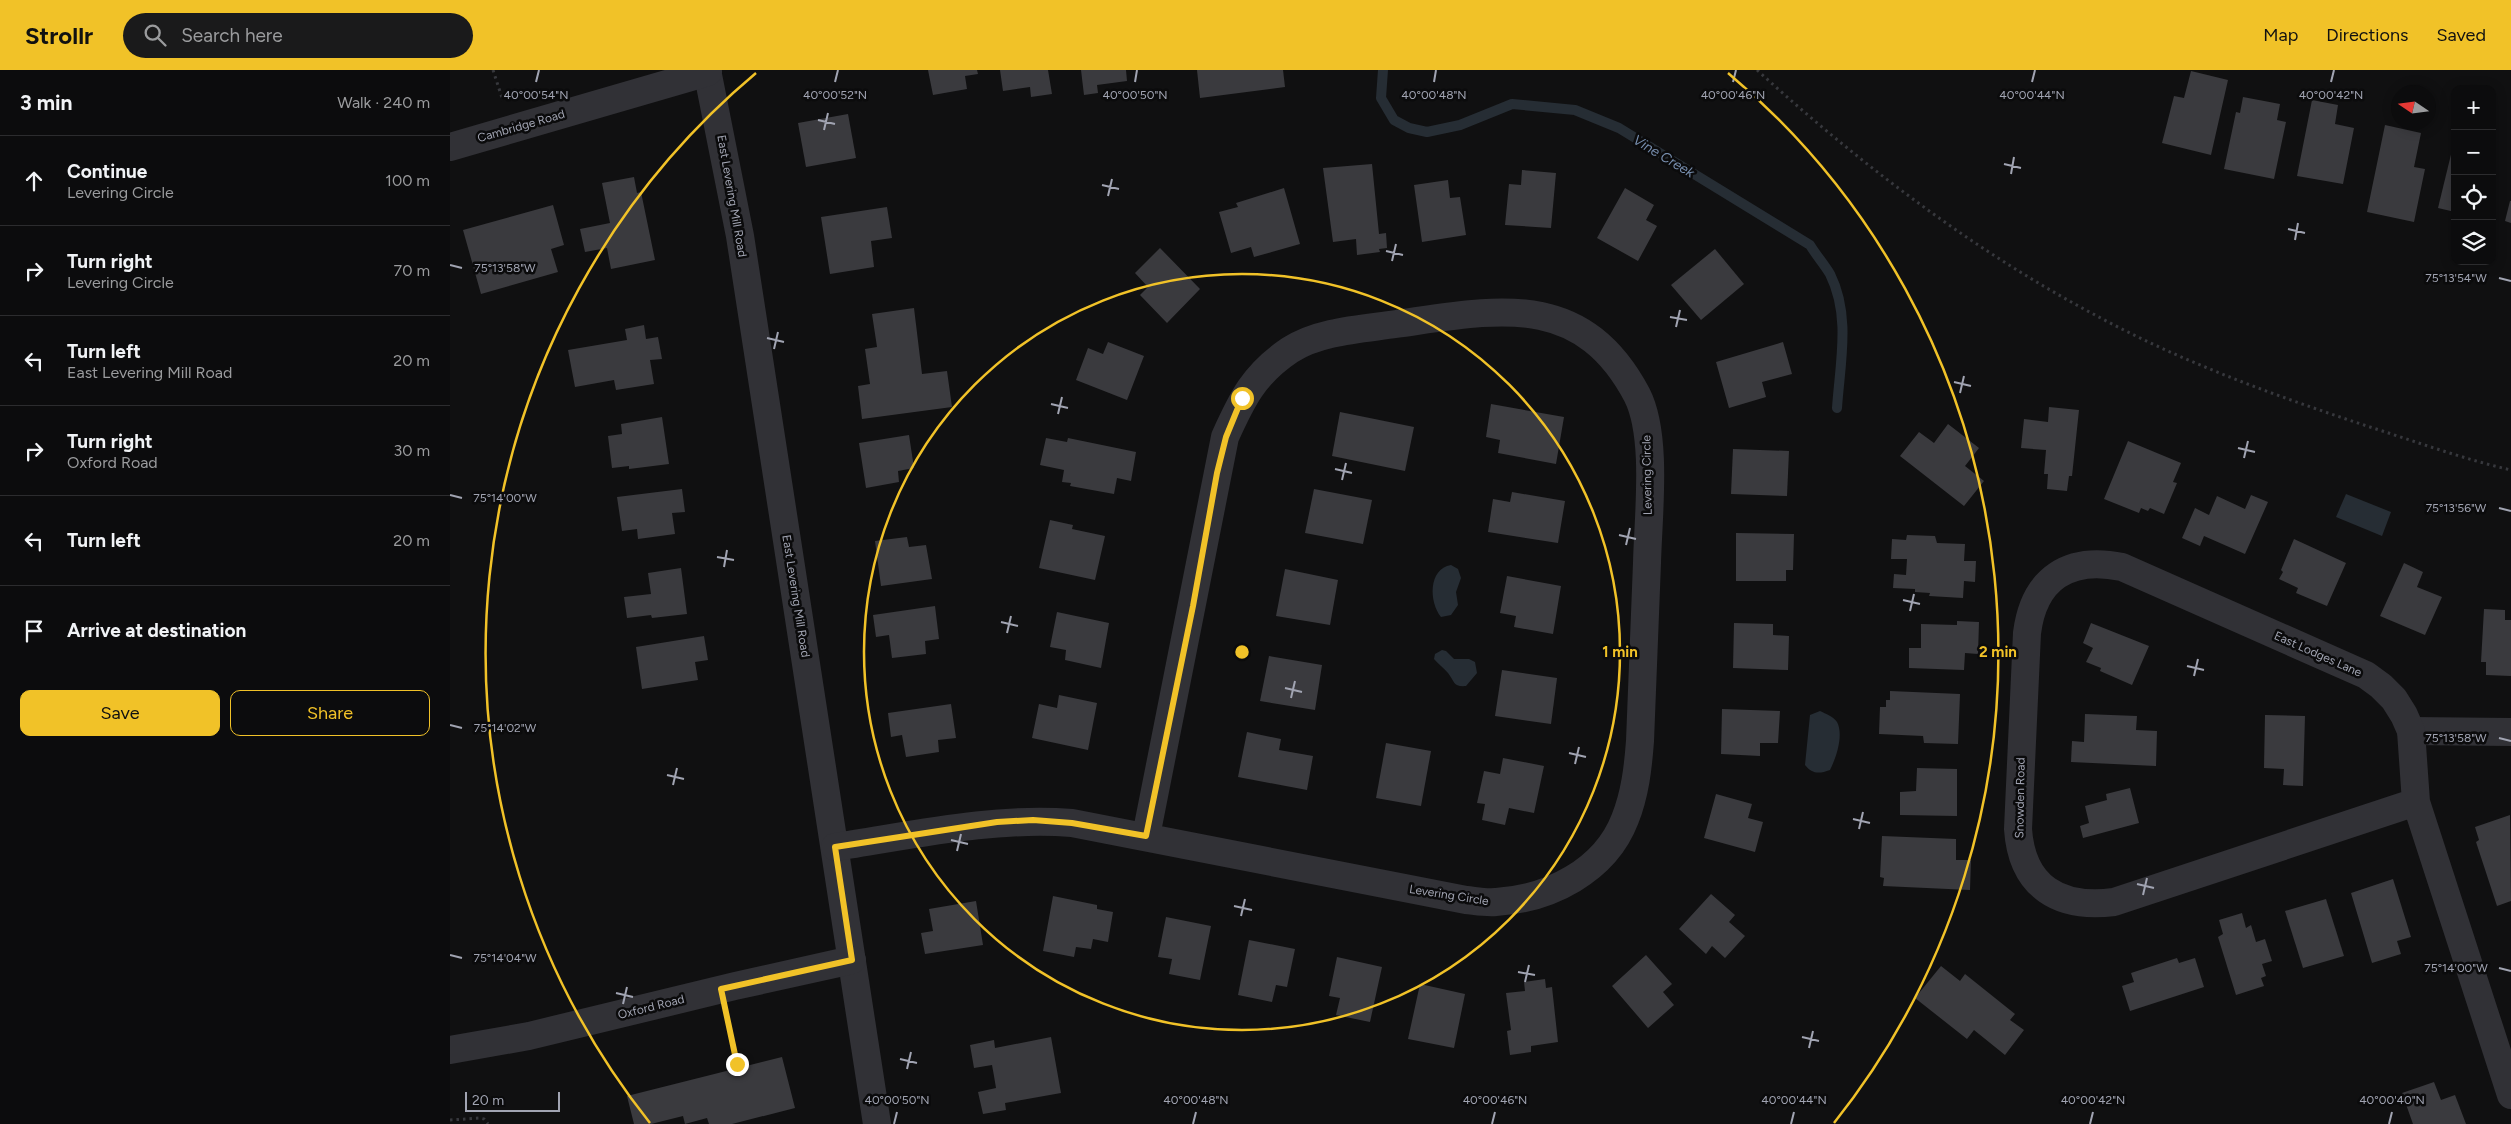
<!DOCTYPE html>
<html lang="en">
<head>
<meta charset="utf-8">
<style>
  :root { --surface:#0c0c0d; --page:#1a1a1b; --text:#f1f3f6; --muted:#9a9b9d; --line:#2c2c2e; --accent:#f1c228 }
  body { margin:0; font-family:Figtree,sans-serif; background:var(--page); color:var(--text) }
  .controls { position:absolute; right:15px; top:15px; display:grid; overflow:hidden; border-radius:10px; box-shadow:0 2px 12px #0003 }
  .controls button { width:45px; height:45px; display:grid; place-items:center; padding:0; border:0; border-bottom:1px solid var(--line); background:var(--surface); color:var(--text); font:25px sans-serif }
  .compass { position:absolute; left:1941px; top:15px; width:45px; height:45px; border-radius:50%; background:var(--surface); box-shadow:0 2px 12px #0003; rotate:283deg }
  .scale { position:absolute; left:15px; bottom:12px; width:95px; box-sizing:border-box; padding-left:5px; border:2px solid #a1a4b2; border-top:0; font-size:14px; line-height:18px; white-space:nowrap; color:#a1a4b2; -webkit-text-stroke:4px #0b0b0c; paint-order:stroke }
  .stop { position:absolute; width:15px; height:15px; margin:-11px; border:4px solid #f1c228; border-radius:50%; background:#fff }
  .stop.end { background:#f1c228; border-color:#fff; box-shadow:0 1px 5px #0008 }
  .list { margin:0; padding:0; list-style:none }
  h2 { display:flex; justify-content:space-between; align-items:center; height:65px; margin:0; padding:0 20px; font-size:21px }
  h2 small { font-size:16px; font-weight:400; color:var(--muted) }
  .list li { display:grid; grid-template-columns:32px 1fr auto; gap:15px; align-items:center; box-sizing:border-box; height:90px; padding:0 20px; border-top:1px solid var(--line) }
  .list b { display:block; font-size:19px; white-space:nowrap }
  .list p { margin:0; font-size:16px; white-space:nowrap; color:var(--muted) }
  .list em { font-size:16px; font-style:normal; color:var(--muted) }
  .actions { display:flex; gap:10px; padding:15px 20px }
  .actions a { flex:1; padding:11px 0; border:1px solid var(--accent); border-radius:10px; text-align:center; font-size:18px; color:var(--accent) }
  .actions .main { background:var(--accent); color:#111 }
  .icon { flex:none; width:28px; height:28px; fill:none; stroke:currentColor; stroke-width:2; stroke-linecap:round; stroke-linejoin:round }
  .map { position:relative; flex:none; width:2061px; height:1054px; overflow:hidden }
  header { display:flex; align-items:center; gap:30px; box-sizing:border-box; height:70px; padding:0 25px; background:var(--accent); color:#111 }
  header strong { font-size:24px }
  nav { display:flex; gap:28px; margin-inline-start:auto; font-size:18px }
  .search { width:350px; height:45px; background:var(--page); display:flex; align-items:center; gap:12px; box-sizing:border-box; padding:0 18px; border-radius:28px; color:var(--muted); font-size:19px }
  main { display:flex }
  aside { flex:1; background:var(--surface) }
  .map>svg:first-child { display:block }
  .water { fill:#262d34 }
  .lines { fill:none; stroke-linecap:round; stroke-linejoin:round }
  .stream { stroke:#262d34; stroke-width:10 }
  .building { fill:#3a3a3e }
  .path { stroke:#37383d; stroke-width:3; stroke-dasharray:2.5 4; stroke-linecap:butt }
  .minor { stroke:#313136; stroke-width:28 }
  .route { stroke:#f1c228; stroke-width:6 }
  .ticks { fill:none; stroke:#a1a4b2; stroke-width:2 }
  .ring { fill:none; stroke:#f1c228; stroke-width:2.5 }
  .labels { text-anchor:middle; stroke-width:5; stroke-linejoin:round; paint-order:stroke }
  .street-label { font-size:12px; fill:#a1a4b2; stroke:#0b0b0c }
  .water-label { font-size:14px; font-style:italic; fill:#778eae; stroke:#0b0b0c }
  .ticks-label { font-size:12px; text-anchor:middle; fill:#a1a4b2; stroke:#0b0b0c; stroke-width:5; stroke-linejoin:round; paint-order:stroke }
  .centre { fill:#f1c228; stroke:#0b0b0c; stroke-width:2.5 }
  .ring-label { font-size:15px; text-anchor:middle; font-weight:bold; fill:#f1c228; stroke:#0b0b0c; stroke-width:5; stroke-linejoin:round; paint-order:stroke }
</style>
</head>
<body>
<header>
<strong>Strollr</strong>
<div class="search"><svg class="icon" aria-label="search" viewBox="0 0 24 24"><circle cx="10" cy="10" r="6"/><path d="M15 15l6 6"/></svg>Search here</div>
<nav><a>Map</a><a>Directions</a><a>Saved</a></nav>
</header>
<main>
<aside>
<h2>3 min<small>Walk · 240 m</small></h2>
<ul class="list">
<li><svg class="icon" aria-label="ahead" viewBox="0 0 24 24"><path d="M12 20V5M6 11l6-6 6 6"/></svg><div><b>Continue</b><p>Levering Circle</p></div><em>100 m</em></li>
<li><svg class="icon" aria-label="right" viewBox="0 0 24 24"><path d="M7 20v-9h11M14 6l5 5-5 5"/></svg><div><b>Turn right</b><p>Levering Circle</p></div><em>70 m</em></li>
<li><svg class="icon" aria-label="left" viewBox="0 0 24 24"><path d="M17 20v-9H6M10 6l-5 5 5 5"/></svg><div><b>Turn left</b><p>East Levering Mill Road</p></div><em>20 m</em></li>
<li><svg class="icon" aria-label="right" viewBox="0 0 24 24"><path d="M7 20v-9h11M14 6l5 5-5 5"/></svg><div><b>Turn right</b><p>Oxford Road</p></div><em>30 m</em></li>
<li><svg class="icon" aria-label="left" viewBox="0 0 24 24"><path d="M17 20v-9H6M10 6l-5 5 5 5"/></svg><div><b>Turn left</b></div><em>20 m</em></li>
<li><svg class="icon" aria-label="arrive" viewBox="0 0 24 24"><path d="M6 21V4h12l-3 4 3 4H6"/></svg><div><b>Arrive at destination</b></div></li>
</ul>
<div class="actions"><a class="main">Save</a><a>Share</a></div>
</aside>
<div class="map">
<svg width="2061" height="1054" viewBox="0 0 2061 1054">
  <rect width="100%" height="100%" fill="#101011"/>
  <g class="water">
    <polygon points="1896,424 1941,442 1932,466 1886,447"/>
    <path d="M1001,495L1008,499L1011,508L1006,522L1008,535L1001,545L991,547C979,532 978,499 1001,495Z"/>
    <path d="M992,580L996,581L1004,589H1019L1025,592L1027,603L1016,616C1003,617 1005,612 998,603C994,598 988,594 984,589L985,584Z"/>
    <path d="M1370,641C1376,644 1383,646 1387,652C1394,665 1386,688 1380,700C1369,704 1362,704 1355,695L1360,645Z"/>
  </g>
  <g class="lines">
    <path class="stream" d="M933,0L931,28L944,50L959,58L977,62L1010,55L1062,34L1125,40L1169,58L1360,175C1366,185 1374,194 1380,204C1401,246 1390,293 1387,338"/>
  </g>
  <g class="building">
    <polygon points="478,0 527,0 528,4 515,6 517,19 483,25"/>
    <polygon points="550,0 598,0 602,24 581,27 580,17 553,21"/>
    <polygon points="631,0 676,0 677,11 647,15 648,23 634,25"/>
    <polygon points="747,0 833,0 835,17 750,28"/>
    <polygon points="1741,1 1778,10 1761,85 1712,73 1724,26 1734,28"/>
    <polygon points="1793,27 1830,34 1827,50 1836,52 1824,109 1774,99 1786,42 1790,43"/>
    <polygon points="1862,30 1888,35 1885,54 1904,58 1893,114 1847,106"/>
    <polygon points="398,44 406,88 356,97 348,53"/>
    <polygon points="1935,55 1971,63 1964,97 1975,99 1964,152 1917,142"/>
    <polygon points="2005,68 2005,142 1988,138"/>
    <polygon points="922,94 929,164 936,163 937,178 929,179 930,182 907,185 906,169 883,172 873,98"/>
    <polygon points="1072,100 1106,103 1101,158 1055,155 1059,114 1071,115"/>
    <polygon points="184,107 187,123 191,122 205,190 161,199 157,178 135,182 130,159 160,153 152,113"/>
    <polygon points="998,110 1000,128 1010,127 1016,165 972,172 964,115"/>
    <polygon points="834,118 850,174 804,187 801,177 781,183 769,142 788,137 786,133"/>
    <polygon points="1175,118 1204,135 1196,150 1207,156 1188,191 1147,168"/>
    <polygon points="2060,131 2061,131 2061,153 2055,151"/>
    <polygon points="103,135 114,175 101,179 108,202 31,224 13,160"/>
    <polygon points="437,137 442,168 421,171 424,197 380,204 371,147"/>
    <polygon points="710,178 750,219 717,253 690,225 698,217 685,203"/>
    <polygon points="1265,179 1294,214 1251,250 1221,215"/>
    <polygon points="464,238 472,304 497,301 502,337 412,349 408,316 420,314 415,279 427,277 422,244"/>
    <polygon points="194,255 196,269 208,267 212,289 200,290 204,314 166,320 164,310 125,317 118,280 177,270 175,259"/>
    <polygon points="658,272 694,286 677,330 626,310 638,278 653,284"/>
    <polygon points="1333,272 1342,304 1312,312 1316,327 1279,338 1266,292"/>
    <polygon points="1041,334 1114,347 1106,394 1048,383 1050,370 1036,367"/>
    <polygon points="1599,337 1629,340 1622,406 1619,406 1617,421 1597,419 1598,404 1594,404 1596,380 1571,378 1574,349 1598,352"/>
    <polygon points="890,342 964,357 955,401 882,386"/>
    <polygon points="212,347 219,394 179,399 179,396 162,398 158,366 172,364 171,354"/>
    <polygon points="1498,354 1529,378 1515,396 1534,411 1514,436 1450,386 1469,362 1484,373"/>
    <polygon points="459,365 464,398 448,401 449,412 416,418 409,373"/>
    <polygon points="596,368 617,372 618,368 686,382 681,411 667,408 664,424 620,416 621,413 612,412 614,400 590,395"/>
    <polygon points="1678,371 1731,393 1723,412 1727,413 1714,444 1700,438 1698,441 1691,438 1689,443 1654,429"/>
    <polygon points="1283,379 1339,381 1337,426 1281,424"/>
    <polygon points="232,419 235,442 222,443 225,464 188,469 187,459 172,461 167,427"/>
    <polygon points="864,419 922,430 913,474 855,463"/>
    <polygon points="1062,422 1115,431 1108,473 1038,462 1043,429 1060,432"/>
    <polygon points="1801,425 1818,432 1795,484 1754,466 1750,476 1732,468 1745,438 1759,445 1767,426 1795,439"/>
    <polygon points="600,450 623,455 622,459 655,466 645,510 589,498"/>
    <polygon points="1286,463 1344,464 1343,500 1336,500 1336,511 1286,511"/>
    <polygon points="1457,465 1485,466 1487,473 1515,474 1514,491 1526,491 1525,512 1514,511 1513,528 1479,526 1480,523 1465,522 1465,519 1443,518 1444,504 1456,505 1457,489 1441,489 1442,469 1456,470"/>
    <polygon points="457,467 459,477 476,475 482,509 431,516 425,471"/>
    <polygon points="1844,469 1896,493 1877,536 1846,523 1848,518 1829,509 1833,502 1831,500"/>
    <polygon points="1954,493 1973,502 1967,517 1992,527 1975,565 1930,546"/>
    <polygon points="231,498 237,544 202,548 201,545 177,548 174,527 201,524 198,503"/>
    <polygon points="835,499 888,510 880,555 826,546"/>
    <polygon points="1057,506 1111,516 1103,564 1064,557 1066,546 1050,543"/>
    <polygon points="485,536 489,569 475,571 476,584 442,588 439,565 426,567 423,545"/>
    <polygon points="2034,539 2055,540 2055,550 2061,550 2061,606 2036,605 2036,592 2031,592"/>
    <polygon points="607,542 659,553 651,598 615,590 616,580 600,577"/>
    <polygon points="1507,551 1529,552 1528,584 1515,583 1514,600 1459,598 1459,578 1471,578 1471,554 1507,555"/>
    <polygon points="1284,553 1323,554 1323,565 1339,566 1338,600 1283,598"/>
    <polygon points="1641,553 1699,576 1682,615 1650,601 1651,598 1636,592 1643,578 1633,573"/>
    <polygon points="254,566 258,590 245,592 248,610 192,619 186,577"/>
    <polygon points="819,586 872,595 865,640 810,631"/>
    <polygon points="1052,600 1107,608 1101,654 1045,646"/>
    <polygon points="1440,621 1510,624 1508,674 1474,673 1473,666 1429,664 1430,637 1436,637 1436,630 1440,630"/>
    <polygon points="609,625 647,633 638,680 582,668 589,634 607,638"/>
    <polygon points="501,634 506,668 488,670 489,682 456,687 452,665 441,667 438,643"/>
    <polygon points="1272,639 1330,641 1328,673 1310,673 1310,686 1271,684"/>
    <polygon points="1635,644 1687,646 1686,660 1707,661 1706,696 1621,692 1622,671 1634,672"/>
    <polygon points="1815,645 1855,646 1853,716 1833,715 1834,699 1814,698"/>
    <polygon points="797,662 831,669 829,680 863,686 857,720 788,707"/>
    <polygon points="936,673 981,681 971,736 926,728"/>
    <polygon points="1053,688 1094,696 1084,743 1059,738 1055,755 1032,750 1035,734 1027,733 1034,701 1050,704"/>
    <polygon points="1467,698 1507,699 1507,746 1450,745 1450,722 1466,721"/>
    <polygon points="1680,718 1689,753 1633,768 1630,756 1639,753 1635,736 1657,730 1656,724"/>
    <polygon points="1266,724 1302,734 1298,748 1313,752 1305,782 1254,768"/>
    <polygon points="2060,745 2061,831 2047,836 2026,772 2029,770 2025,757"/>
    <polygon points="1432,766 1506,769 1506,790 1521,790 1520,820 1433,816 1434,808 1430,807"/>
    <polygon points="1943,809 1961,867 1947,871 1951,884 1922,893 1901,823"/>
    <polygon points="1261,824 1285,845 1279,852 1295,866 1275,888 1262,876 1256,884 1229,859"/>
    <polygon points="603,826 647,835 647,839 663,842 658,872 643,869 641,879 626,877 624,887 593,881"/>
    <polygon points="1876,829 1894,886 1853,898 1835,841"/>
    <polygon points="526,831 533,875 475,884 471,863 483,861 479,839"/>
    <polygon points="1792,843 1796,858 1801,855 1806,872 1815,869 1822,891 1812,894 1816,906 1811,908 1814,916 1786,925 1768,867 1773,864 1769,850"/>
    <polygon points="716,847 761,856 750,910 719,904 722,889 708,887"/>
    <polygon points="799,870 845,879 837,917 826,915 822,932 788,925"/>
    <polygon points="1196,885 1222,914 1213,922 1224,935 1198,958 1162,916"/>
    <polygon points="887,887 932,897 920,952 886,945 890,928 879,926"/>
    <polygon points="1727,888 1729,893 1745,888 1754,917 1680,941 1672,916 1684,912 1681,903"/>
    <polygon points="1491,896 1510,911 1515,904 1565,944 1560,950 1574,960 1555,985 1524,960 1517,969 1465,928"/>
    <polygon points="1095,909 1096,918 1102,917 1108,972 1081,976 1081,982 1060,985 1057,961 1061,960 1056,923 1075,921 1074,912"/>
    <polygon points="970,914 1015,924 1004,978 958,969"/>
    <polygon points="601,967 611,1023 555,1033 556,1040 533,1044 528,1022 546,1018 544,1006 542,995 524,998 520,975 544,970 545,978"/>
    <polygon points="332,987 345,1038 282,1054 259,1054 257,1048 235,1054 233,1046 201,1054 184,1054 177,1026"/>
    <polygon points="1984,1012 1991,1030 2005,1025 2016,1054 1963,1054 1952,1023"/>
  </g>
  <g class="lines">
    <g class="path">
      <polyline points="43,0 53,31"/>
      <path d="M1307,0C1410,94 1524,181 1647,246C1734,293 1826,326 1920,357C1967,372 2013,389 2061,400"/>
      <polyline points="277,947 287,994 292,998"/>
      <polyline points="285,999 287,994"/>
      <polyline points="0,1050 30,1048 34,1049 38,1054"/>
    </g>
    <g class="minor">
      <polyline points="257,0 290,166 427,1054"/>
      <polyline points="0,77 258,2"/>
      <polyline points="1961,661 2061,662"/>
      <path d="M1966,732L1664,832C1609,839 1572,817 1568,759L1577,563C1584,508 1619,486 1672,497L1916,605L1931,616L1944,629L1954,645L1961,661L1966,732L2061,1025"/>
      <path d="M385,777C464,765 542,747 622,753L1016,830C1026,831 1036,833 1046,832C1099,829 1155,801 1175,749C1185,724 1188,698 1190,671C1192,611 1195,552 1197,493C1198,447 1208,366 1187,325C1131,219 1045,240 946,254C912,259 869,261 840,280C804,304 792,329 775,367L696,766"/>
      <polyline points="0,980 79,966 285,916 402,890"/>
    </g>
  </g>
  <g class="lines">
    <polyline class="route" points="287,994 271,919 402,890 385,777 547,752 583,750 622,753 696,766 743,536 767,403 776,367 792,328"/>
  </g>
  <path class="ticks" d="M86,12L89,0M385,12L388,0M685,12L687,0M984,12L986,0M1283,12L1286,0M1582,12L1585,0M1881,12L1884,0M368,50L385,54M374,60L378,43M1554,94L1571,98M1561,104L1564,87M652,115L669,119M658,126L662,109M1838,159L1855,163M1845,170L1848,153M936,181L953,185M942,191L946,174M0,195L12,198M2049,208L2061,211M1220,247L1237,250M1226,257L1230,240M317,268L334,272M324,279L328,262M1504,312L1521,316M1510,323L1514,306M601,334L618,338M608,344L612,327M1788,378L1805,382M1794,388L1798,371M885,399L902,403M892,410L896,393M0,425L12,428M2049,438L2061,441M1169,465L1186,469M1176,475L1180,458M267,487L284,490M274,497L277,480M1453,530L1470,534M1460,541L1464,524M551,552L568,556M557,563L561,546M1737,596L1754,600M1744,606L1748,589M835,618L852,622M841,628L845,611M0,655L12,658M2049,668L2061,671M1119,683L1136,687M1125,694L1129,677M217,705L234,709M223,715L227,698M1403,749L1420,753M1409,759L1413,742M501,770L518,774M507,781L511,764M1687,814L1704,818M1693,825L1697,808M784,836L802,840M791,846L795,829M0,885L12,888M2049,898L2061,901M1068,902L1085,905M1075,912L1079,895M166,923L183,927M173,934L177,917M1352,967L1369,971M1359,978L1363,961M450,989L467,993M457,999L461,982M444,1054L447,1042M743,1054L746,1042M1042,1054L1045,1042M1341,1054L1344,1042M1640,1054L1643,1042M1939,1054L1942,1042"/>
  <g class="ring">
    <circle cx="792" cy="582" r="378"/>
    <path d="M200 1053A756 756 0 0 1 306 3M1278 3A756 756 0 0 1 1384 1053"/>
  </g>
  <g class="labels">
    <g class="street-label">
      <text transform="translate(71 56) rotate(-16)" y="4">Cambridge Road</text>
      <text transform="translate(282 126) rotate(80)" y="4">East Levering Mill Road</text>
      <text transform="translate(1197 405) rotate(-91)" y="4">Levering Circle</text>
      <text transform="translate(346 526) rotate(81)" y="4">East Levering Mill Road</text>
      <text transform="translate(1868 584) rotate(24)" y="4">East Lodges Lane</text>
      <text transform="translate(1570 728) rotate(-89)" y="4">Snowden Road</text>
      <text transform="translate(999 825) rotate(9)" y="4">Levering Circle</text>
      <text transform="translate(201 937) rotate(-14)" y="4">Oxford Road</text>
    </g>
    <g class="water-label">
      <text transform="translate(1214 86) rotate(31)" y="5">Vine Creek</text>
    </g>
  </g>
  <g class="ticks-label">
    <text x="86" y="29">40°00'54"N</text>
    <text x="385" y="29">40°00'52"N</text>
    <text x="685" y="29">40°00'50"N</text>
    <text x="984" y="29">40°00'48"N</text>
    <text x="1283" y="29">40°00'46"N</text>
    <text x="1582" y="29">40°00'44"N</text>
    <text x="1881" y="29">40°00'42"N</text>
    <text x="55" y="202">75°13'58"W</text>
    <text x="2006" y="212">75°13'54"W</text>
    <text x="55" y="432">75°14'00"W</text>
    <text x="2006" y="442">75°13'56"W</text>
    <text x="55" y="662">75°14'02"W</text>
    <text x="2006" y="672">75°13'58"W</text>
    <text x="55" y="892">75°14'04"W</text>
    <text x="2006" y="902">75°14'00"W</text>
    <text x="447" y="1034">40°00'50"N</text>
    <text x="746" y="1034">40°00'48"N</text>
    <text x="1045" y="1034">40°00'46"N</text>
    <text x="1344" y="1034">40°00'44"N</text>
    <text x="1643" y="1034">40°00'42"N</text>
    <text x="1942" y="1034">40°00'40"N</text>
  </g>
  <circle cx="792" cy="582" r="8" class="centre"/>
  <g class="ring-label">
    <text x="1170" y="587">1 min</text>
    <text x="1548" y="587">2 min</text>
  </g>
</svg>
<div class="controls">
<button>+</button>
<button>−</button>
<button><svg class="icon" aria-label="locate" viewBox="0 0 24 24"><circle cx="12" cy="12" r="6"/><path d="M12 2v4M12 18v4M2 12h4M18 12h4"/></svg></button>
<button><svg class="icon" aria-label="layers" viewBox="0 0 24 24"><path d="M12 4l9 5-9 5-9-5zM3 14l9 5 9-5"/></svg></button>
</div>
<svg class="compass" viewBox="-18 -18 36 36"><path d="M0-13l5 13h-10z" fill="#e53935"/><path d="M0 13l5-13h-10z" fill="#9a9b9d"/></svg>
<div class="scale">20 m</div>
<div class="stop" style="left:792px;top:328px"></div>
<div class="stop end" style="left:287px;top:994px"></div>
</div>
</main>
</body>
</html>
